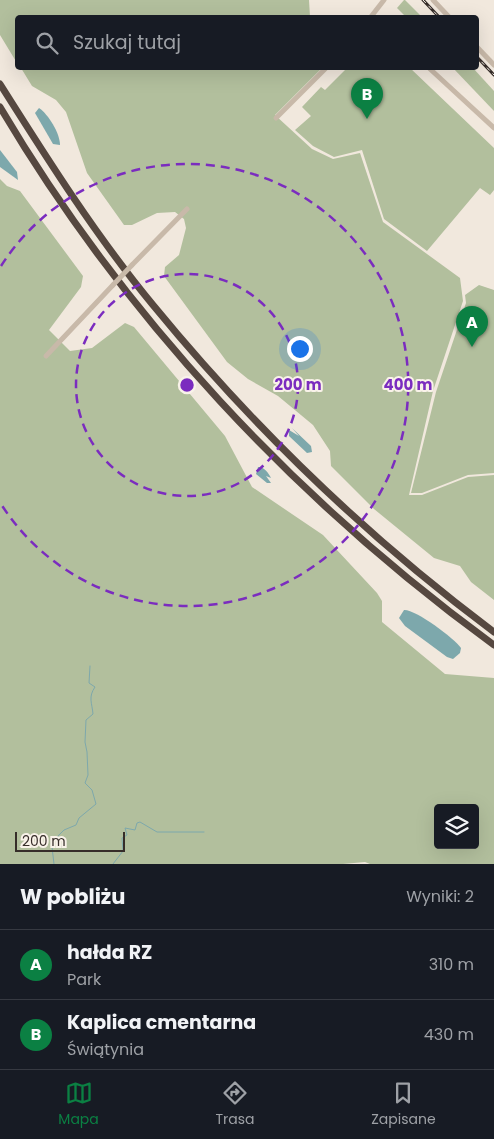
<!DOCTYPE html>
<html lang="pl">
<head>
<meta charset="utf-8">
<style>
  :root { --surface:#171b24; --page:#242831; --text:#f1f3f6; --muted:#9ea1a6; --line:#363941; --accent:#0b8043 }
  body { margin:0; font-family:Poppins,sans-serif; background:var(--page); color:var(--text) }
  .controls { position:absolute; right:15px; bottom:15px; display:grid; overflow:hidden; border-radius:5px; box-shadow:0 5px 20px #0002 }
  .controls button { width:45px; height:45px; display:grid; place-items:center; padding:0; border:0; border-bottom:1px solid var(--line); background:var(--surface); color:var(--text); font:25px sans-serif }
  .scale { position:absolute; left:15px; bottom:12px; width:110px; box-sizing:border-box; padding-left:5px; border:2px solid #362d29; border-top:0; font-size:14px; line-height:18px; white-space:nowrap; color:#362d29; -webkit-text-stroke:4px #f9f2e9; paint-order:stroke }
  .you { position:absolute; left:299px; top:348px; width:18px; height:18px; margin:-12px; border:4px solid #fff; border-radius:50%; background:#1a73e8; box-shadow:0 0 0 8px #1a73e833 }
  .badge { display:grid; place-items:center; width:32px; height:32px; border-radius:50%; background:var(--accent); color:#fff; font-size:16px; font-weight:700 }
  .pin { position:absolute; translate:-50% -41px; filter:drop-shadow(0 1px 2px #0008) }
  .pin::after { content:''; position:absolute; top:26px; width:18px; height:15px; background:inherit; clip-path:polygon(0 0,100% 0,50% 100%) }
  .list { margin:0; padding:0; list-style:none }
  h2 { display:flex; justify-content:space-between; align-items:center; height:65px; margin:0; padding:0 20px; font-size:21px }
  h2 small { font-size:16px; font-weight:400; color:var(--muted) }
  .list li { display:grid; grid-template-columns:32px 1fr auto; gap:15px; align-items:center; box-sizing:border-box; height:70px; padding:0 20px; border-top:1px solid var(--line) }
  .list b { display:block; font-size:19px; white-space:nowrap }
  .list p { margin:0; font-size:16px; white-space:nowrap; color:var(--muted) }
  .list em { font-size:16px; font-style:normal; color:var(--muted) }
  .icon { flex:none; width:28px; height:28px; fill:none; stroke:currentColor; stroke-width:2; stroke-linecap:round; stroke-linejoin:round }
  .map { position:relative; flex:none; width:494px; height:864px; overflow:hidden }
  .search { position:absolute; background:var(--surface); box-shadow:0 5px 20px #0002; left:15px; right:15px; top:15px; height:55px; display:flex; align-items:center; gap:12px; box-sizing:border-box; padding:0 18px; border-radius:5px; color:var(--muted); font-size:19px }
  .sheet { height:205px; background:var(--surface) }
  nav { display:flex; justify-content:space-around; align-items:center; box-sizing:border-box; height:70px; border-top:1px solid var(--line); background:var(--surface); font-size:14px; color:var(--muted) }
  nav a { display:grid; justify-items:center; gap:2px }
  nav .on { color:var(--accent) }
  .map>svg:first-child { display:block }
  .green { fill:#b2bf9d; fill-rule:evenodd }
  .water { fill:#7da8ac }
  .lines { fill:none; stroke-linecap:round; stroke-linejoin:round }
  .stream { stroke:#7da8ac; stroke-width:1 }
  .minor { stroke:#c8b9a9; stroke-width:5 }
  .highway { stroke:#564840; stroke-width:7 }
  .rail-casing { stroke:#362d29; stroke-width:3 }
  .rail { stroke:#f9f2e9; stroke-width:1; stroke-dasharray:4; stroke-linecap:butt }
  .minor-bridge { stroke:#c8b9a9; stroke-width:5 }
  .ring { fill:none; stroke:#7b2cbf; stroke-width:2.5; stroke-dasharray:9 6 }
  .centre { fill:#7b2cbf; stroke:#f9f2e9; stroke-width:2.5 }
  .ring-label { font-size:15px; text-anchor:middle; font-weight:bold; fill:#7b2cbf; stroke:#f9f2e9; stroke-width:4; stroke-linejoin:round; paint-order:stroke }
</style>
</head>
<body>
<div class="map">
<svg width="494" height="864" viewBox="0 0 494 864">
  <rect width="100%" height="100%" fill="#f1e8dd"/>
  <g class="green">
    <polygon points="0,0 309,0 310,17 18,18 17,63 0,35"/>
    <polygon points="404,0 405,0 422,17 406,17 397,8"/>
    <polygon points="21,68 322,68 275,115 312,149 333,159 360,153 383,222 460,278 463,301 433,391 409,495 422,495 468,477 494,475 494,600 471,582 460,566 434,558 374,509 331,466 330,451 313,425 278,396 248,379 227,362 164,276 165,267 179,255 186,228 184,219 175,212 157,213 132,225 124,225 87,173 66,112 56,100 32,86"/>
    <polygon points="347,68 410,68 494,148 494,190 490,195 480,188 427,251 384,219 362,150 334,157 313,146 295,130 311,116 302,107 321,87 325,90"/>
    <polygon points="453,68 473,68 494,91 494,111"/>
    <path d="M0,179L7,186L20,191L83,276L81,287L49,330L70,351L92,348L125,323L134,327L225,436L252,487L323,535L377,593L382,601V622L445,674L494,678V864H370L365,862L343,864H0ZM438,808H475V845H438Z"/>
    <polygon points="479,285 494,290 494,473 468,475 422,493 411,493 436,392 466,303 465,295"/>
  </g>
  <g class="water">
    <path d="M39,108C48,114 60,133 60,145L53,144L35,113Z"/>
    <polygon points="0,150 17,172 18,180 0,167"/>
    <polygon points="292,428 311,446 312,452 307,453 289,436 289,430 299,436"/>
    <path d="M258,467C263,466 269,473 271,478L266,476L271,483H267L256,474Z"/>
    <path d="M404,610C415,609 454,638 461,648L460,653L453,659L447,657L405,626L399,618Z"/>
  </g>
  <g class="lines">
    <g class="stream">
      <path d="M51,843L64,830L76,825L79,818L96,804L92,790L85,783L88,775L87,752L85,742L86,720L93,714C92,703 88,697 95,687L89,683L90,666"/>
      <polyline points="52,847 54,864"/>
      <polyline points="113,864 123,851 122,838 127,835 125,828 135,830 137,823 140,822 157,832 204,832"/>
    </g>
    <g class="minor">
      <polyline points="433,0 450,18"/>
      <polyline points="370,18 384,0"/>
      <polyline points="476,46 494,65"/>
      <polyline points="429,68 494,128"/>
      <polyline points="276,118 326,68"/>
      <polyline points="132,265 187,209"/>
      <polyline points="46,356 113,285"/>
    </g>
    <g class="highway">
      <path d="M0,84C48,160 96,236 153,305C253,427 367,537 494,632"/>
      <path d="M0,107C124,317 298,502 494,645"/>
    </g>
    <defs>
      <g id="rail">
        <polyline points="423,0 440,18"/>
        <polyline points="476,56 494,75"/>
      </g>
    </defs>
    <use href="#rail" class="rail-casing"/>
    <use href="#rail" class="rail"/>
    <polyline class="minor-bridge" points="113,285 132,265"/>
  </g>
  <g class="ring">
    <circle cx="187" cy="385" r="111"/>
    <path d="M1 266A221 221 0 1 1 1 504"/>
  </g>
  <circle cx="187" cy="385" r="8" class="centre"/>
  <g class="ring-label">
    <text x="298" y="390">200 m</text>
    <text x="408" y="390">400 m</text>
  </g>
</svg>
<div class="controls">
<button><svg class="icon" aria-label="layers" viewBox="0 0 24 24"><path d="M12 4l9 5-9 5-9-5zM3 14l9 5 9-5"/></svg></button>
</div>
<div class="scale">200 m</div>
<div class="you"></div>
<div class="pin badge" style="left:472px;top:347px">A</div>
<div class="pin badge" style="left:367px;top:119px">B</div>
<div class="search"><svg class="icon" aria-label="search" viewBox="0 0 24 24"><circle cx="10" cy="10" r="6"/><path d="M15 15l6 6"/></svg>Szukaj tutaj</div>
</div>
<section class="sheet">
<h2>W pobliżu<small>Wyniki: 2</small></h2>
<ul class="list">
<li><span class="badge">A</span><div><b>hałda RZ</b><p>Park</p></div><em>310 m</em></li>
<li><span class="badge">B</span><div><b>Kaplica cmentarna</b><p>Świątynia</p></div><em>430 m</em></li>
</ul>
</section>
<nav>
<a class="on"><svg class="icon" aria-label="map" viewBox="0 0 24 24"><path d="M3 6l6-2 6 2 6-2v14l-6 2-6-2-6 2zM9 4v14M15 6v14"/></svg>Mapa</a>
<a><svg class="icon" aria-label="directions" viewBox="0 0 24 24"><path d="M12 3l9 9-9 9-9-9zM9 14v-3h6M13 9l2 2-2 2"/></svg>Trasa</a>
<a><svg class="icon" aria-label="saved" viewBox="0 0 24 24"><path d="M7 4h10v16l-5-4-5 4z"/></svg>Zapisane</a>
</nav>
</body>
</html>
